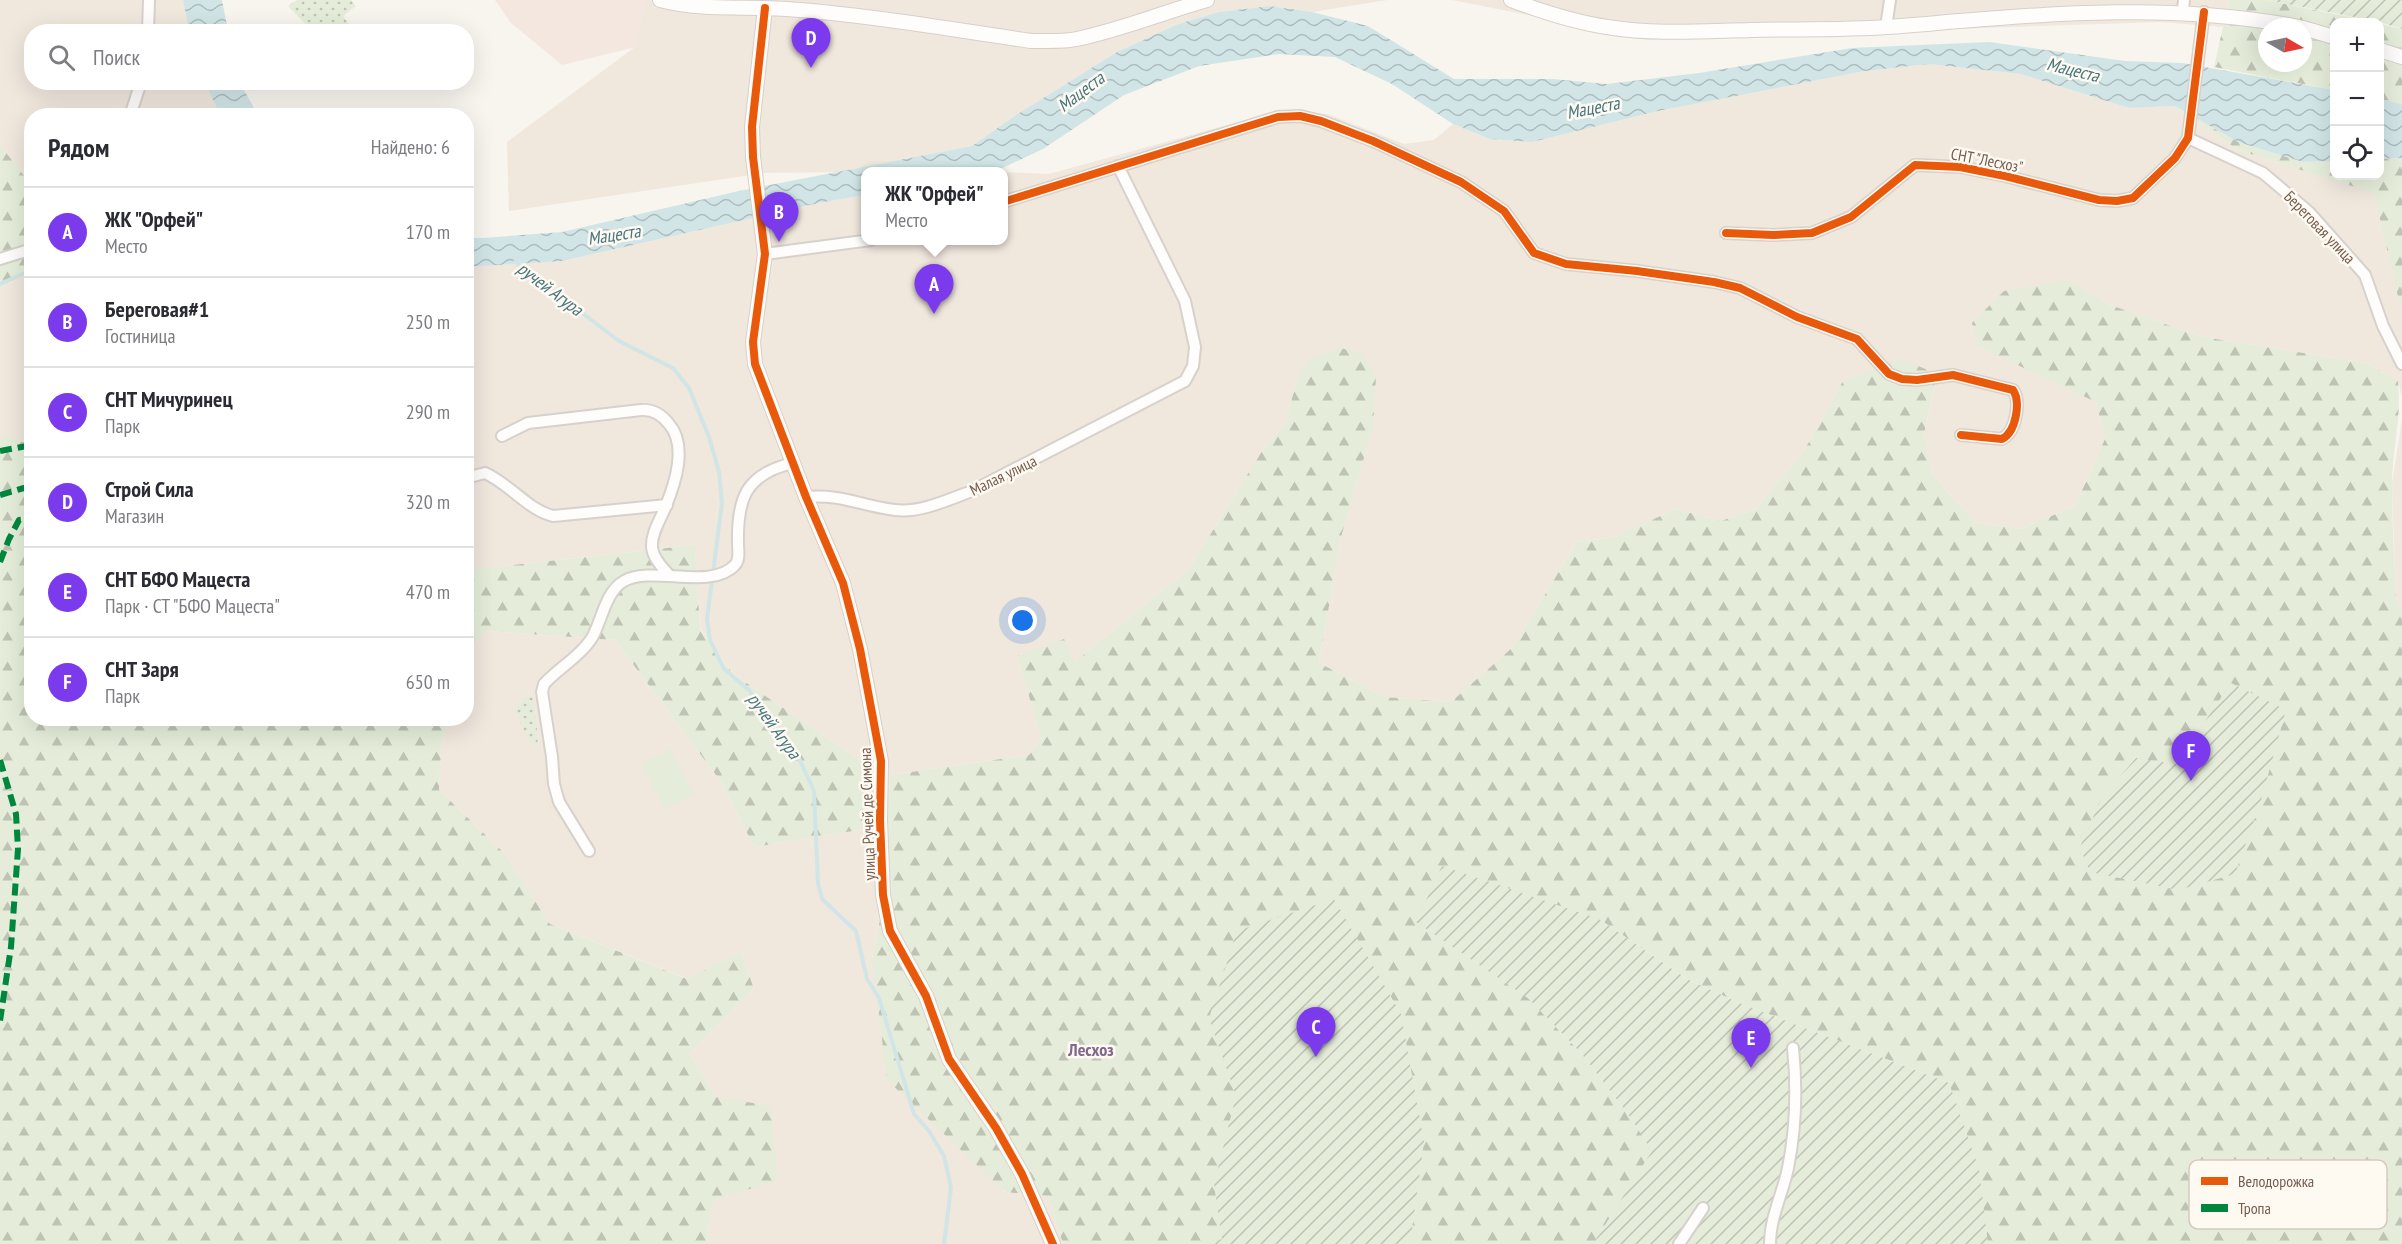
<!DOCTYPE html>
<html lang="ru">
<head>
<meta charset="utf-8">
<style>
  :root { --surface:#fff; --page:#f7f7f7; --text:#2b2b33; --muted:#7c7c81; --line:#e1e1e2; --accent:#7c3aed }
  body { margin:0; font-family:"PT Sans Narrow",sans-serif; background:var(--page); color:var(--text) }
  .controls { position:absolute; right:18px; top:18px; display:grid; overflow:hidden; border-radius:12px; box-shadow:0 6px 24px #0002 }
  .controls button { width:54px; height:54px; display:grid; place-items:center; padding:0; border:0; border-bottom:2px solid var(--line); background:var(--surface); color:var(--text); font:30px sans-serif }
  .compass { position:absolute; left:2258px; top:18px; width:54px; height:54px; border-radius:50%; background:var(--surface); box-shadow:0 6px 24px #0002; rotate:99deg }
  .you { position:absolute; left:1023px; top:621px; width:21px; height:21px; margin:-15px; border:4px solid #fff; border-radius:50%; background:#1a73e8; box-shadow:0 0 0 9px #1a73e833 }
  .badge { display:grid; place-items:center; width:39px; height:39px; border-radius:50%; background:var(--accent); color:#fff; font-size:20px; font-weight:700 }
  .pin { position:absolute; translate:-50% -50px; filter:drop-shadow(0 2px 3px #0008) }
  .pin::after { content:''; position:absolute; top:32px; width:21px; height:18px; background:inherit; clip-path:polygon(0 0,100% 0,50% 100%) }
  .popup { position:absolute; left:861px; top:167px; width:147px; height:78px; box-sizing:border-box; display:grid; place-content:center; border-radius:12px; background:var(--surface); filter:drop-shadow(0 2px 4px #0005); font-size:20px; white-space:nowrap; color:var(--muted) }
  .popup b { font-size:22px; color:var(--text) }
  .popup::after { content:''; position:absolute; left:50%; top:100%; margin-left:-12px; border:12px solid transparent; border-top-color:var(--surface) }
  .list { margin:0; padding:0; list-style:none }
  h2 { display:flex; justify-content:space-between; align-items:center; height:78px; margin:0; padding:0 24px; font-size:26px }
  h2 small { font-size:20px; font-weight:400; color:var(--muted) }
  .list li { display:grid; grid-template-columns:39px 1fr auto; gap:18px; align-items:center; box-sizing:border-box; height:90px; padding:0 24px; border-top:2px solid var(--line) }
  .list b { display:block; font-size:22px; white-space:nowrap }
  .list p { margin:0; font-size:20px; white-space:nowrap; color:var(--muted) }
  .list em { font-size:20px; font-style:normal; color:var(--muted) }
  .icon { flex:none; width:33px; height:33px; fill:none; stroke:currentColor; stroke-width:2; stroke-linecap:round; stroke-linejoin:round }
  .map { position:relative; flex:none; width:2402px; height:1244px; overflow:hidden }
  .search { position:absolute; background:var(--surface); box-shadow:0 6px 24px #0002; left:24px; top:24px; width:450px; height:66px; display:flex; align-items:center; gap:15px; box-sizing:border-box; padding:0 21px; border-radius:24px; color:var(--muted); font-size:22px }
  .panel { position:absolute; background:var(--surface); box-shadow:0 6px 24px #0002; left:24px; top:108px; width:450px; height:618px; border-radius:24px }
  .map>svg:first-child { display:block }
  .residential { fill:#f0e7dd }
  .commercial { fill:#f4e7e0 }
  .grass { fill:url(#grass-dots) }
  .forest { fill:url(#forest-firs); fill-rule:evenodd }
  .park { fill:#e5edda }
  .garden { fill:url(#garden-furrows) }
  .water { fill:url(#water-waves) }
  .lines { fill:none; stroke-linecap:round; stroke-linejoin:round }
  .stream { stroke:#d1e5e7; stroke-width:4 }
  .street-casing { stroke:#d7d1cc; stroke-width:14 }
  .secondary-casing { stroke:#d7d0ca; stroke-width:16 }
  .street { stroke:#fefdfc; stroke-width:10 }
  .secondary { stroke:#fefdfc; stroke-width:14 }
  .quiet { stroke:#00873e; stroke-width:6; stroke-dasharray:12 6; stroke-linecap:butt }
  .cycleway-casing { stroke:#fef9f1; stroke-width:11 }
  .cycleway { stroke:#e8590c; stroke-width:8 }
  .labels { text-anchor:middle; stroke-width:5; stroke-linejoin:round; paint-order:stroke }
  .street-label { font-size:16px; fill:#745c4f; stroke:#fef9f1 }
  .water-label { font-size:18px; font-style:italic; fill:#47767f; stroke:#fef9f1 }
  .neighbourhood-label { font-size:18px; font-weight:bold; fill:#82678f; stroke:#fef9f1 }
  .key { fill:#fef9f1; stroke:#d5cac0; stroke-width:1.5 }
  .key-label { font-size:16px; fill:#745c4f }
</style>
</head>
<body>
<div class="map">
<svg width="2402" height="1244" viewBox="0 0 2402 1244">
  <defs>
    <pattern id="grass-dots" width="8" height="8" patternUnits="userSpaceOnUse" patternTransform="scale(1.5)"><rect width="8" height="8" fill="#e5edda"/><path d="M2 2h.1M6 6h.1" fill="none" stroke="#bec3b3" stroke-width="1.8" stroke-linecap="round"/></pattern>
    <pattern id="forest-firs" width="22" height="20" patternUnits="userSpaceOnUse" patternTransform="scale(1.5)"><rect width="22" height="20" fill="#e5edda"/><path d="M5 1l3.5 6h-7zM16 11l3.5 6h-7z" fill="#bec3b3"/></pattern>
    <pattern id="garden-furrows" width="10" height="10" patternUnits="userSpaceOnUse" patternTransform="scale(1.5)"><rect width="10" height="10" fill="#e5edda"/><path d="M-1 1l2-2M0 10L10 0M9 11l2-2" fill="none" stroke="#bec3b3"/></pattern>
    <pattern id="water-waves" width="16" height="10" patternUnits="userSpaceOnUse" patternTransform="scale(1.5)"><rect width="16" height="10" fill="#d1e5e7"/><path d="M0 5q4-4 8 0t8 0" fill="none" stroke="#aebdbe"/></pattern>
  </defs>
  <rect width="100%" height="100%" fill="#f8f4ee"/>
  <g class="residential">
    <polygon points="0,0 183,0 189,31 32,32 32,82 205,83 220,115 32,116 31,186 0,145"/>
    <polygon points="640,0 1387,0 1312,12 1270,6 1219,12 1178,24 1117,52 1016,115 972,146 838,172 764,173 509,211 507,142 635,47 645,6"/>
    <polygon points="1452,0 2229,0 2223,27 2161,22 1680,38 1605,30"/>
    <polygon points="1929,64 2021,74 2129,108 2175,106 2238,150 2375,193 2402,314 2402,397 2398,381 2366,363 2203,337 2110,305 2068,280 1977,346 2096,401 2105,439 2075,506 2021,529 1975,522 1932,474 1924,434 1937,375 1843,381 1805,449 1756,509 1721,521 1675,509 1616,537 1577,542 1513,647 1451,702 1385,697 1319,663 1341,537 1373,427 1299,373 1285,424 1262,451 1189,569 1075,662 1017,656 1042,740 1029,755 890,775 881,915 872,958 1004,1192 1048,1196 1063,1244 708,1244 707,1230 713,1199 716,1097 689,1054 754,989 741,952 688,979 550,924 505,854 439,790 441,751 447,719 466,718 467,651 485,631 615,640 722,783 754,847 871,828 873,769 733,674 700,628 695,545 467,570 467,267 562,261 819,203 865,195 865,240 1003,240 1003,172 1049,174 1278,111 1327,114 1404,144 1434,140 1453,124 1490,139 1532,142 1658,111 1865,71"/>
    <polygon points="31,272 31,445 0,434 0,288"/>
    <polygon points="2402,419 2402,610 2396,603 2392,484"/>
  </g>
  <polygon class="commercial" points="495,0 646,0 636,47 562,65 511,23"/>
  <g class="grass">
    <polygon points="297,0 351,0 356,6 343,16 354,31 312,31 288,6"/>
    <polygon points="530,695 533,697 538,738 537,744 532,746 514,710 518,703"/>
  </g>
  <g class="forest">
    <path d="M2229,0H2266L2373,22H2334V90L2214,67ZM2267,27H2303V63H2267Z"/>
    <polygon points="2380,24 2402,29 2402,104 2380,99"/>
    <polygon points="2175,106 2238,142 2303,162 2334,161 2334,176 2380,176 2380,159 2402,158 2402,314 2374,193 2238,150"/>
    <polygon points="0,145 32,186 31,272 0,288"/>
    <path d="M2068,280L2110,305L2203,337L2366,363L2398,381C2402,418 2392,450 2392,486C2392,525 2395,564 2396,603L2402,610V1244H1988L1949,1083L1737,1002L1687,979L1599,919L1417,922L1528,998L1581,1053L1628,1114L1653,1151L1593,1244H1063L1048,1196L1005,1192L887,1080L872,958L881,915L890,775L1029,755L1042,740L1017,656L1064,639L1075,662L1189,569L1262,451L1285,424L1299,373L1312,358L1340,348L1361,353L1376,377L1373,427L1341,537L1319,663L1385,697L1451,702L1513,647L1577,542L1616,537L1675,509L1721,521L1756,509L1805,449L1843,381L1902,359L1937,374L1924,434L1932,474L1975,522L2021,529L2075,506L2105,439L2096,402L1977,346L1972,323L2004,291Z"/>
    <polygon points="0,434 31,445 32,718 447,719 441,751 439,790 505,854 550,924 687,979 741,952 754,989 689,1054 716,1097 771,1106 777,1181 713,1200 707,1230 708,1244 0,1244"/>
    <polygon points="695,545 700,629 733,674 873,769 871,828 754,847 722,783 615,640 486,631 467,651 467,570"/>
  </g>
  <polygon class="park" points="670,749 694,794 665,809 641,764"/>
  <g class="garden">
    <polygon points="2266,0 2402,0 2402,29 2380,22"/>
    <polygon points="2231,683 2286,710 2260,804 2235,874 2178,890 2090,872 2080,847 2102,797 2136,758 2176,764"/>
    <polygon points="1442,866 1599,919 1687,979 1737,1002 1949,1083 1979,1169 1988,1244 1593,1244 1652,1151 1628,1114 1581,1053 1528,998 1416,922"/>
    <polygon points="1334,899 1401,1014 1424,1142 1410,1244 1207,1244 1222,1239 1214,1184 1236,1096 1209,1018 1237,931"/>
  </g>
  <g class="water">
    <polygon points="183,0 222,0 228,31 189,31"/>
    <polygon points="1270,6 1312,12 1368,26 1454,79 1552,79 1607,84 1699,73 1852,48 1989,42 2125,61 2182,63 2334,90 2334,161 2303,162 2238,142 2175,106 2129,108 2021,74 1929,64 1865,71 1658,111 1532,142 1490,139 1453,124 1392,84 1335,57 1279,54 1199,66 1124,95 1043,149 996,171 865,172 865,195 819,203 562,261 467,267 467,238 483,238 562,232 739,191 972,146 1016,115 1117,52 1178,24 1219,12"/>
    <polygon points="205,83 240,83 258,115 220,115"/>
    <polygon points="2380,99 2402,104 2402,158 2380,159"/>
  </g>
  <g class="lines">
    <g class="stream">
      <polyline points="515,262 619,341 673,368 689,388 709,437 719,472 722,503 707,619 710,640 724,669 749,690 772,726 798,756 814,791 818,883 822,899 856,931 867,979 879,998 914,1114 929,1131 944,1156 951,1188 944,1244"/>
      <polyline points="0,284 32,270"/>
    </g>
    <defs>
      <g id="street">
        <polyline points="2183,10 2184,0"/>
        <polyline points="1886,27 1890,0"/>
        <polyline points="148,32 149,0"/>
        <polyline points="130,116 141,82"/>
        <polyline points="2188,138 2263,173 2309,212 2365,275 2383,326 2402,364"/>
        <path d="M1003,202L1278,117L1300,116L1321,121L1373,141L1461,182L1504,211L1534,253L1566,264L1637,271L1714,282L1740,288L1797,317L1857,339L1889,374L1902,379L1917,380L1953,375L2013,390C2021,402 2016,432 2002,439L1961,435"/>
        <polyline points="1726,233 1773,235 1812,233 1851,217 1915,165 1960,167 2005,176 2099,200 2117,201 2133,198 2175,158 2188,138 2204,12"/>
        <polyline points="765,254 871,240"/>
        <polyline points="0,259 32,249"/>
        <path d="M502,436L528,423L641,410C652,409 662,415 669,424C688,446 675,484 665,508C660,520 651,534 652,547C653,558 662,567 669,575"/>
        <path d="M466,478L485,473C510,484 528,510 553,516L667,505"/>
        <path d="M806,497C843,494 861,506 895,510C921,513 947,500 972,491L1185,381L1193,366L1195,347L1185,301L1118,166"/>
        <path d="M589,851L559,802L554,784L552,757L542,692L544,684C559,668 582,655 593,636C602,619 606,591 624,581C652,565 711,591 735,565C740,560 738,550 738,543C737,498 746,474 793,463"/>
        <polyline points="1679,1244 1703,1208"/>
        <path d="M1770,1244C1770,1217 1783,1193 1788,1168C1796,1128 1797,1087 1793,1048"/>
      </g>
      <g id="secondary">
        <path d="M660,0C702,11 744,6 787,9C869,15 950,29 1031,41C1046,41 1062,42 1077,39C1121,30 1164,12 1207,0"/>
        <path d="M1511,0C1543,12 1574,22 1607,27C1655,35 1704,31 1752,30C1797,29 1843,30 1888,27C2027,16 2160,0 2299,27"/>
        <polyline points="765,8 752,127 753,157 765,254 753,342 755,364 806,497 843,583 860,649 881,761 880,820 883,895 890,931 926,996 949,1059 996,1128 1022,1174 1053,1244"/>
        <polyline points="2303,28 2334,37"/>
        <polyline points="2380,50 2402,57"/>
      </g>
    </defs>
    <use href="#street" class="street-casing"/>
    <use href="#secondary" class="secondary-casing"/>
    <use href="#street" class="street"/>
    <use href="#secondary" class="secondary"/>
    <g class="quiet">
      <polyline points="0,451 32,445"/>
      <polyline points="0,495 24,488 32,489"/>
      <polyline points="0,562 9,539 19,520 32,519"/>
      <polyline points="0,760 16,814 18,849 11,947 0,1021"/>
    </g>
    <defs>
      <g id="cycleway">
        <polyline points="765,8 752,127 753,157 765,254 753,342 755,364 806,497 843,583 860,649 881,761 880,820 883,895 890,931 926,996 949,1059 996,1128 1022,1174 1053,1244"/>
        <path d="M1003,202L1278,117L1300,116L1321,121L1373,141L1461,182L1504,211L1534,253L1566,264L1637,271L1714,282L1740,288L1797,317L1857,339L1889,374L1902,379L1917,380L1953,375L2013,390C2021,402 2016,432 2002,439L1961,435"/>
        <polyline points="1726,233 1773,235 1812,233 1851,217 1915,165 1960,167 2005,176 2099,200 2117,201 2133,198 2175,158 2188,138 2204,12"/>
      </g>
    </defs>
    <use href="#cycleway" class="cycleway-casing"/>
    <use href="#cycleway" class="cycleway"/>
  </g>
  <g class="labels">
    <g class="street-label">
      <text transform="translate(1987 160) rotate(11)" y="6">СНТ "Лесхоз"</text>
      <text transform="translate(2320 227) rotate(46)" y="6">Береговая улица</text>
      <text transform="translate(1003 475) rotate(-26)" y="6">Малая улица</text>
      <text transform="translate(867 814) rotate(-92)" y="6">улица Ручей де Симона</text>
    </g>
    <g class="water-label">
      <text transform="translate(2073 70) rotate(14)" y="6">Мацеста</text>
      <text transform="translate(1081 92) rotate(-37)" y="6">Мацеста</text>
      <text transform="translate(1593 108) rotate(-11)" y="6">Мацеста</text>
      <text transform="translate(614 235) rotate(-9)" y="6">Мацеста</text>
      <text transform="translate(550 289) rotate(37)" y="6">ручей Агура</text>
      <text transform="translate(774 726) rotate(54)" y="6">ручей Агура</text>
    </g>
    <g class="neighbourhood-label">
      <text x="1091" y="1056">Лесхоз</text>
    </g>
  </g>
  <rect x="2189" y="1160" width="198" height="69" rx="9" class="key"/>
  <rect x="2201" y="1177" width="27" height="8" fill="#e8590c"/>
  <rect x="2201" y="1204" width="27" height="8" fill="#00873e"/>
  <g class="key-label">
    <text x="2238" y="1187">Велодорожка</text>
    <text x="2238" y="1214">Тропа</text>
  </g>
</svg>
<div class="controls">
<button>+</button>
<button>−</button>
<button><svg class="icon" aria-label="locate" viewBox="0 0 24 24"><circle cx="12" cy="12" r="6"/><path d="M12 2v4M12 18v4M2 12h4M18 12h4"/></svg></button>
</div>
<svg class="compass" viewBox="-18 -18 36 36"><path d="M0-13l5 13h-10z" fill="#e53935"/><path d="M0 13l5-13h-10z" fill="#7c7c81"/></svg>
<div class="you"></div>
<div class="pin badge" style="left:934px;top:314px">A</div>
<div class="popup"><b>ЖК &quot;Орфей&quot;</b>Место</div>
<div class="pin badge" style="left:779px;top:242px">B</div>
<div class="pin badge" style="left:1316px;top:1057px">C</div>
<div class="pin badge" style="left:811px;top:68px">D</div>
<div class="pin badge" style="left:1751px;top:1068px">E</div>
<div class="pin badge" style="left:2191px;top:781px">F</div>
<div class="search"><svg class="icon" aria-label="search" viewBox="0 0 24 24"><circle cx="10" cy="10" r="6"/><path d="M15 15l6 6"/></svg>Поиск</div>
<section class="panel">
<h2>Рядом<small>Найдено: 6</small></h2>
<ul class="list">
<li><span class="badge">A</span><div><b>ЖК &quot;Орфей&quot;</b><p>Место</p></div><em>170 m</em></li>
<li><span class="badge">B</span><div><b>Береговая#1</b><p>Гостиница</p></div><em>250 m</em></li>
<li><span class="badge">C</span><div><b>СНТ Мичуринец</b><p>Парк</p></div><em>290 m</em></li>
<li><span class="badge">D</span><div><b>Строй Сила</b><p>Магазин</p></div><em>320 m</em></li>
<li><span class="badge">E</span><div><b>СНТ БФО Мацеста</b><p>Парк · СТ &quot;БФО Мацеста&quot;</p></div><em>470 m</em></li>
<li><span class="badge">F</span><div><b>СНТ Заря</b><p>Парк</p></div><em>650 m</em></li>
</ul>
</section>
</div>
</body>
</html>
